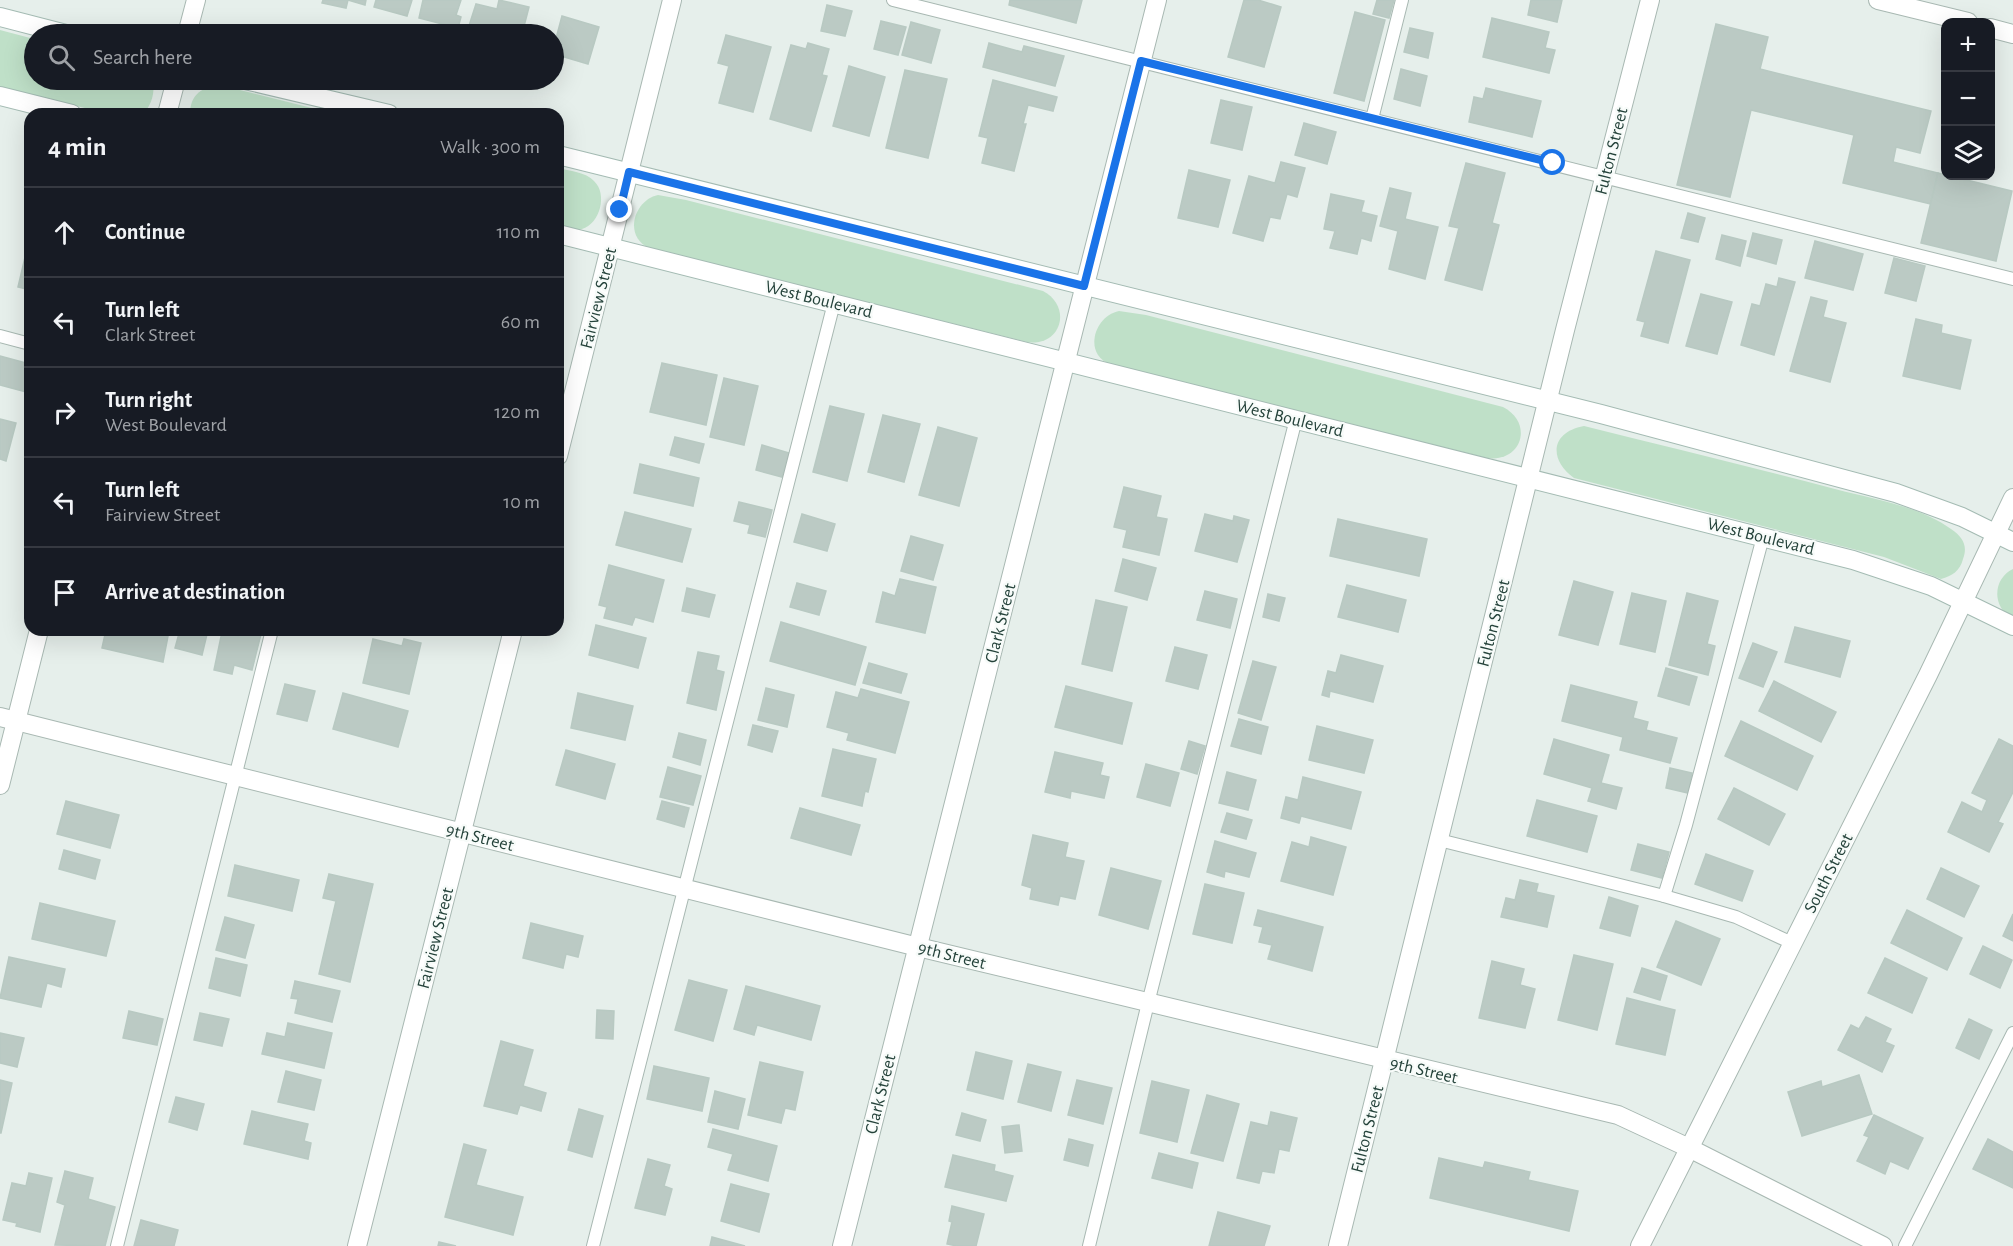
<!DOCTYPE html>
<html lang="en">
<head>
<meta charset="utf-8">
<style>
  :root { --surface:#171b24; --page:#242831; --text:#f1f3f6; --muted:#9ea1a6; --line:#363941 }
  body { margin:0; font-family:"Alegreya Sans",sans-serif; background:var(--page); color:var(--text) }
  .controls { position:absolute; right:18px; top:18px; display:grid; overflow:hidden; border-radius:12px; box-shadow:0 6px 24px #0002 }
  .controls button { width:54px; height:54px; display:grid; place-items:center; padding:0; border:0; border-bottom:2px solid var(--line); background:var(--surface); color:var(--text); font:30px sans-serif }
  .stop { position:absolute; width:18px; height:18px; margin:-14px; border:4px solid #1a73e8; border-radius:50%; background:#fff }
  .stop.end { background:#1a73e8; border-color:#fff; box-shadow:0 2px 6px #0008 }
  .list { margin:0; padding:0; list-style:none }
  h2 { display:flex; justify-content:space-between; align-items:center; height:78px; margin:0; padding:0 24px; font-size:26px }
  h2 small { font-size:20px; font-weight:400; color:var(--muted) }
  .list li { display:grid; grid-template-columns:39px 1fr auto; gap:18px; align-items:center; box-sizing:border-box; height:90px; padding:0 24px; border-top:2px solid var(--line) }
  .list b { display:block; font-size:22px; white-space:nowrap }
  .list p { margin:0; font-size:20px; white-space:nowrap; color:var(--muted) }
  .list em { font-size:20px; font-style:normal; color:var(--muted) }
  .icon { flex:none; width:33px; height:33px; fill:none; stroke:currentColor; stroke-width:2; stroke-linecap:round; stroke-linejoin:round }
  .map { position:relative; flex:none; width:2013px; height:1246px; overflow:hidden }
  .search { position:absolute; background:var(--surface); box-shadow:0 6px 24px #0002; left:24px; top:24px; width:540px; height:66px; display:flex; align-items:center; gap:15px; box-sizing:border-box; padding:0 21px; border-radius:33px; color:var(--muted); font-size:22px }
  .panel { position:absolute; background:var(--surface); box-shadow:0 6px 24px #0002; left:24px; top:108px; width:540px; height:528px; border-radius:18px }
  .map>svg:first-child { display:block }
  .green { fill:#bfe0c8 }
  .building { fill:#bbcac4; stroke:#b8c9c2; stroke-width:1.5 }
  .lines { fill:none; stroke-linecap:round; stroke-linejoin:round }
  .lane-casing { stroke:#a8b8b2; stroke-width:14 }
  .street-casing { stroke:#a8b8b2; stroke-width:20 }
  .secondary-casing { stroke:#a4bbb3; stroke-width:20 }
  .lane { stroke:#fff; stroke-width:12 }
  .street { stroke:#fff; stroke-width:18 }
  .secondary { stroke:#fff; stroke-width:18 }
  .route { stroke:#1a73e8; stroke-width:8 }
  .labels { text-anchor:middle; stroke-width:4.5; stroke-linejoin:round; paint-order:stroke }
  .street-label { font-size:18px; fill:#24423a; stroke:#f7fbf9 }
</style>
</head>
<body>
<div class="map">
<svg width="2013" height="1246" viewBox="0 0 2013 1246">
  <rect width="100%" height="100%" fill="#e6efeb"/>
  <g class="green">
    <path d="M0,30L34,39V80H153C155,92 152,105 143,114H109L0,87Z"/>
    <path d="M217,85L232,88L336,114H190C190,96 200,88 217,85Z"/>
    <path d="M558,168C569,171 586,172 594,181C608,194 600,224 582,229C574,231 566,228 558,226Z"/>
    <path d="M658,195L686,200L1043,291C1073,307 1061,347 1027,342L649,248C623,236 634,200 658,195Z"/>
    <path d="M1119,311L1146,315L1503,407C1534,423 1522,463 1487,458L1110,364C1083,354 1094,316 1119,311Z"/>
    <path d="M1584,426C1668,447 1752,467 1835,489C1873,499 1919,506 1951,529C1963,537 1968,546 1963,559C1960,571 1952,576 1941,579L1884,557L1574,478C1548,459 1551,432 1584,426Z"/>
    <path d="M2013,569V619C1992,608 1992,579 2013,569Z"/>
  </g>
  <g class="building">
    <polygon points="323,0 366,0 365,5 348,0 346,8 322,3"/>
    <polygon points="376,0 412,0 407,16 374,7"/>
    <polygon points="423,0 461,0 456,15 461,17 458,28 419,18"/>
    <polygon points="499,0 529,7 522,34 490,34 468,29 476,4 497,9"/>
    <polygon points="1010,0 1082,0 1076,23 1009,5"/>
    <polygon points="1244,0 1258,0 1281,7 1264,67 1228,57"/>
    <polygon points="1377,0 1394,0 1389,18 1373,14"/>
    <polygon points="1531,0 1562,0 1557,22 1528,15"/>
    <polygon points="827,5 852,11 845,36 821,31"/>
    <polygon points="1355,12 1385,20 1364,101 1334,93"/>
    <polygon points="562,16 599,27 588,64 554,54 554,46"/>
    <polygon points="1492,18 1549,32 1545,48 1555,50 1549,73 1483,57"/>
    <polygon points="881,21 906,27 898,55 874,49"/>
    <polygon points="911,22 940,30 931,63 902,55"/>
    <polygon points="1716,24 1768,37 1760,69 1931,111 1920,153 1896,147 1893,162 1938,173 1931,204 1843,183 1854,135 1751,110 1730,197 1677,185"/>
    <polygon points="1410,28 1433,33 1428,58 1404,52"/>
    <polygon points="726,35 771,47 753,112 719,103 729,66 718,63"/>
    <polygon points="808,43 829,49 822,75 827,76 811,131 770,119 791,45 806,49"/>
    <polygon points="989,43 1022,52 1024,46 1064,56 1055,86 983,67"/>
    <polygon points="849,66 885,77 869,136 833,126"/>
    <polygon points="1401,69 1427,76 1420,106 1394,99"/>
    <polygon points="905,70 947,79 928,158 886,148"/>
    <polygon points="993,80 1057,97 1053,111 1028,105 1023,124 1026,124 1014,171 982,163 988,138 979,136"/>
    <polygon points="1486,88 1541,101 1532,137 1469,122 1474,97 1483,99"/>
    <polygon points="1221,100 1252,107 1242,150 1211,143"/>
    <polygon points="1304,123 1336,132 1327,164 1295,155"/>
    <polygon points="1281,162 1305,168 1297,197 1287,194 1280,219 1270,217 1263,241 1233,233 1249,176 1275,183"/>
    <polygon points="1466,163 1505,173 1492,223 1499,225 1482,290 1445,280 1459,228 1449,226"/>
    <polygon points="1189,170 1230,180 1218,227 1178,218"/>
    <polygon points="1938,173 2012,191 1996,261 1921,243"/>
    <polygon points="1390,188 1411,193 1405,219 1438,227 1425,279 1389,269 1398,231 1380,226"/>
    <polygon points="1331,194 1364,201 1361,212 1377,216 1371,241 1361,238 1357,254 1330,248 1335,231 1324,229"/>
    <polygon points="1688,213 1705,218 1698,242 1681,238"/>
    <polygon points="1753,233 1782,240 1776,264 1747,256"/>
    <polygon points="1722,235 1746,241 1740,266 1716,259"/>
    <polygon points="30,236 30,290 18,287"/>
    <polygon points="1815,241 1863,254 1853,290 1805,278"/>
    <polygon points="1656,251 1690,260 1668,343 1641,336 1645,322 1637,320"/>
    <polygon points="1894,258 1925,266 1916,301 1885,293"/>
    <polygon points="1779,278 1795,282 1774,355 1741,345 1752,304 1760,306 1766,284 1777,287"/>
    <polygon points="1701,294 1732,302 1717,354 1686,346"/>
    <polygon points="1811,297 1827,301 1823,317 1846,323 1830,382 1790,371"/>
    <polygon points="1916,319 1942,325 1941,333 1971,340 1960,389 1903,376"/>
    <polygon points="0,356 30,364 30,393 0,385"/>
    <polygon points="662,363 717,375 706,425 650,412"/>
    <polygon points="724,378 758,386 744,445 710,437"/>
    <polygon points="830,406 864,414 847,481 813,472"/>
    <polygon points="883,415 920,424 904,482 868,472"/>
    <polygon points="0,419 16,423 6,461 0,459"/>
    <polygon points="938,427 977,438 959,506 919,495"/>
    <polygon points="675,437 704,444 699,463 670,455"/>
    <polygon points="762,445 789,453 782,477 756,470"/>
    <polygon points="640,464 699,478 693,506 634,493"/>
    <polygon points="1124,487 1161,496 1156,517 1167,519 1159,555 1123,547 1127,530 1114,527"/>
    <polygon points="739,502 772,510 765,537 748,533 750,525 734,521"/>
    <polygon points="625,512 691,529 682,562 616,545"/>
    <polygon points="802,514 835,524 827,551 794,542"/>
    <polygon points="1205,514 1233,521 1234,516 1249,520 1237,562 1195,551"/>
    <polygon points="1338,519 1427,539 1419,576 1330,556"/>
    <polygon points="911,536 943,545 933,580 901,571"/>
    <polygon points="1123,559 1156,568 1147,600 1115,591"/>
    <polygon points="609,565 664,580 653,622 635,617 632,625 604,618 607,607 599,605"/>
    <polygon points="900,579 936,587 925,633 876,622 883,592 895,596"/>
    <polygon points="1574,581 1613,592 1598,645 1559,635"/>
    <polygon points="797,583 826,591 819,615 790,607"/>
    <polygon points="1347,585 1406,600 1398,632 1338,617"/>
    <polygon points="687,588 715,595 709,617 682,611"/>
    <polygon points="1205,591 1237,599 1230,628 1197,620"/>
    <polygon points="1632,593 1666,601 1655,652 1620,644"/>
    <polygon points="1687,593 1718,601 1707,644 1715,646 1708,675 1669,665"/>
    <polygon points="1268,594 1285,598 1279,621 1263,617"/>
    <polygon points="1096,600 1127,607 1112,671 1082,664"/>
    <polygon points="781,622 866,647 855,685 770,661"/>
    <polygon points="596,625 646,638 638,668 589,655"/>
    <polygon points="1795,627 1850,641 1840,677 1785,662"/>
    <polygon points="106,630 140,630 168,636 163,662 102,648"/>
    <polygon points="180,630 208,630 202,655 175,648"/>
    <polygon points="239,630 262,630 252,670 234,665 232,674 214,670 222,632 238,636"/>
    <polygon points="373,639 402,646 404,639 421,643 409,694 363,683"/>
    <polygon points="1753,643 1777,652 1763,687 1739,678"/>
    <polygon points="1175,647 1207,655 1198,689 1166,681"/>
    <polygon points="698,652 719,656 716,670 724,672 716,710 687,703"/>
    <polygon points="1341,655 1383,666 1373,702 1330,691 1329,697 1322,695 1328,671 1336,673"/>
    <polygon points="1253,661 1276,667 1261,720 1238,713"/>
    <polygon points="869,663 907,674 901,693 863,683"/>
    <polygon points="1666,668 1697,677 1689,705 1658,696"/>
    <polygon points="1774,681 1836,712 1821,742 1759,711"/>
    <polygon points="285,684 315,691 307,721 277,714"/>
    <polygon points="1571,685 1637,702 1633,718 1648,722 1646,730 1677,738 1670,763 1620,750 1623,737 1562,721"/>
    <polygon points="1066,686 1132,703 1122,744 1055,727"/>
    <polygon points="766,688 794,695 787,727 758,720"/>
    <polygon points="861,689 909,702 895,753 847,740 849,733 827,727 836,692 858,698"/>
    <polygon points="343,693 408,711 398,747 333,729"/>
    <polygon points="578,693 633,706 625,740 571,728"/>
    <polygon points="1239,719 1268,727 1261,754 1231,746"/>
    <polygon points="1741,721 1813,756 1797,790 1725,756"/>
    <polygon points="753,725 778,731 772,752 748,745"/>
    <polygon points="1317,726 1373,740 1364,773 1309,760"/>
    <polygon points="679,733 706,740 700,765 673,757"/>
    <polygon points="1554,739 1609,755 1601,783 1622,788 1616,809 1588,801 1592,788 1544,774"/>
    <polygon points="1999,739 2013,746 2013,792 1998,822 2003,824 1989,852 1948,832 1962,802 1982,812 1987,800 1972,793"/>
    <polygon points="1189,741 1205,746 1197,774 1181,769"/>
    <polygon points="833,749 876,759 868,792 865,791 862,806 822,796"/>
    <polygon points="566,750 615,764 605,799 556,785"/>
    <polygon points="1055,752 1103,763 1100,775 1109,777 1104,798 1071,791 1070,798 1045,792"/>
    <polygon points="1146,764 1179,773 1170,806 1137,797"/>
    <polygon points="668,767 701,776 693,805 660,797"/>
    <polygon points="1670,768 1692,773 1688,793 1666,788"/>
    <polygon points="1227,772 1256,780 1248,810 1219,803"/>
    <polygon points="1303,777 1361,792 1351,829 1301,816 1299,823 1281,818 1286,797 1298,800"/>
    <polygon points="1734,788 1785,814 1769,845 1718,819"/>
    <polygon points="1537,800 1597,816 1587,852 1527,836"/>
    <polygon points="66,801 119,815 110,848 57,834"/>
    <polygon points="662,801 689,808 684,827 657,819"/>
    <polygon points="800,808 860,825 851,855 791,838"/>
    <polygon points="1227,813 1252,820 1246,839 1221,832"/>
    <polygon points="1033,835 1068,843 1065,857 1084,861 1075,899 1060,896 1058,905 1030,899 1032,888 1022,885"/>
    <polygon points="1311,837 1346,847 1333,895 1281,881 1292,842 1309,847"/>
    <polygon points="1215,841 1256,853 1249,877 1225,871 1224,877 1207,872"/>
    <polygon points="1638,844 1669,852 1662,878 1631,870"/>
    <polygon points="64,850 100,860 95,879 59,869"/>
    <polygon points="1706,854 1753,871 1742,901 1695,884"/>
    <polygon points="235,865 299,880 292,911 228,896"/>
    <polygon points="1111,868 1161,881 1148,929 1099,915"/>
    <polygon points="1941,868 1979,886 1964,917 1927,899"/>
    <polygon points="329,874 373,884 350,982 319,974 336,901 323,898"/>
    <polygon points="1520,880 1538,884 1536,892 1554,896 1547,927 1501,917 1506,898 1515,900"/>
    <polygon points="1205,884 1244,893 1232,943 1193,934"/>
    <polygon points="1609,897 1638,906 1630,936 1600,928"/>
    <polygon points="40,903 115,921 106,956 32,939"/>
    <polygon points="1258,910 1323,927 1312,971 1268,959 1272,945 1259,942 1263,927 1254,925"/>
    <polygon points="1907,910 1962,938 1947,970 1891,943"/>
    <polygon points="2013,914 2013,941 2003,936"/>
    <polygon points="225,917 254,925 245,958 216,950"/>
    <polygon points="1676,921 1720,939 1701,985 1657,967"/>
    <polygon points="531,923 583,936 578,957 566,954 563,968 523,958"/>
    <polygon points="1983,946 2012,960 2000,988 1970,974"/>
    <polygon points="1574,955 1613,964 1597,1030 1558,1020"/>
    <polygon points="9,957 65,969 61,987 47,983 41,1007 0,998"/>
    <polygon points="216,958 247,965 240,996 209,988"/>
    <polygon points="1885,958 1927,978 1912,1013 1868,993"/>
    <polygon points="1492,961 1524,969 1520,985 1535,989 1525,1028 1479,1018"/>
    <polygon points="1642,968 1667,976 1660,1000 1634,992"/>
    <polygon points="689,980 727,990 713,1041 675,1030"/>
    <polygon points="295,981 340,991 332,1022 295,1013 298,999 291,998"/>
    <polygon points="746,986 820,1006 811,1040 757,1025 754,1035 734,1029"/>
    <polygon points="1627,998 1675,1010 1665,1055 1616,1044"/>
    <polygon points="597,1010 614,1011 613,1039 596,1038"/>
    <polygon points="129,1011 163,1019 157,1045 123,1038"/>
    <polygon points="200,1013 229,1019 222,1046 194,1040"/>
    <polygon points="1866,1017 1891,1029 1885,1042 1894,1046 1882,1072 1838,1050 1851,1025 1859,1029"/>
    <polygon points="1969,1019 1992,1030 1979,1059 1956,1048"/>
    <polygon points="288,1023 332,1033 324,1068 262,1054 267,1033 285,1037"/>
    <polygon points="0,1033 24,1038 17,1067 0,1063"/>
    <polygon points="501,1041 533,1050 523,1086 546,1093 541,1111 520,1105 517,1114 484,1106"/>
    <polygon points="976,1052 1012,1061 1003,1099 967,1090"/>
    <polygon points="760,1062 803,1072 795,1110 785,1108 781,1123 748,1115"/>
    <polygon points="1028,1064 1061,1072 1051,1111 1018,1102"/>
    <polygon points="654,1066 709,1078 702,1111 647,1099"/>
    <polygon points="286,1071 321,1080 314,1110 278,1102"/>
    <polygon points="1859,1075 1872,1114 1802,1136 1788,1092 1821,1081 1822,1087"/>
    <polygon points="0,1080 12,1083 1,1133 0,1133"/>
    <polygon points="1077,1080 1112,1088 1103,1124 1068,1115"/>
    <polygon points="1152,1081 1189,1090 1177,1142 1140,1133"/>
    <polygon points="715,1091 745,1099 738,1129 708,1122"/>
    <polygon points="1207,1095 1239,1104 1223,1161 1191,1153"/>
    <polygon points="176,1097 204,1104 197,1130 169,1122"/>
    <polygon points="579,1109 603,1116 592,1157 568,1150"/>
    <polygon points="252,1111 308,1124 304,1141 311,1143 308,1159 244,1144"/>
    <polygon points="1271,1112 1297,1118 1289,1151 1279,1149 1274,1173 1262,1171 1259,1183 1237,1178 1251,1122 1268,1126"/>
    <polygon points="962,1113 986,1120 980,1141 956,1135"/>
    <polygon points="1874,1115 1923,1138 1908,1169 1890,1161 1885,1174 1857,1161 1869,1137 1864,1135"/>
    <polygon points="1019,1125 1022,1151 1005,1153 1002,1127"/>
    <polygon points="713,1129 777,1146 768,1181 728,1170 733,1154 708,1147"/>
    <polygon points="1069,1139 1093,1145 1088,1166 1064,1160"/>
    <polygon points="1988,1139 2013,1152 2013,1188 1973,1169"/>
    <polygon points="464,1144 486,1150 476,1185 523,1197 513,1235 445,1217"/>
    <polygon points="1159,1153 1198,1163 1192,1188 1152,1178"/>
    <polygon points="953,1155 995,1165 994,1171 1013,1176 1006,1201 945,1187"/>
    <polygon points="1439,1158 1483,1168 1485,1162 1530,1172 1528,1180 1578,1191 1569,1231 1430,1198"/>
    <polygon points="648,1159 670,1165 664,1186 672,1189 665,1215 635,1208"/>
    <polygon points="65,1171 93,1178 88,1199 115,1207 105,1246 55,1245 65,1205 57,1202"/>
    <polygon points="29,1173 52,1178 40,1232 16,1226 17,1223 3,1220 12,1183 26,1186"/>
    <polygon points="731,1184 769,1194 759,1232 721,1221"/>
    <polygon points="952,1206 984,1214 976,1246 957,1246 947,1244 952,1222 949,1221"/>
    <polygon points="1218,1212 1270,1226 1264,1246 1209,1246"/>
    <polygon points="141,1220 178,1230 174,1246 134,1246"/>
    <polygon points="712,1237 745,1246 710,1246"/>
    <polygon points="439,1242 456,1246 438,1246"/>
  </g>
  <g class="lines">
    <defs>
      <g id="lane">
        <polyline points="893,0 2013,279"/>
        <polyline points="1372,119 1402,0"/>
        <polyline points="0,336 30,344"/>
        <polyline points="1763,537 1686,825 1664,896 1736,917 1792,943"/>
        <polyline points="1439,840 1664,896"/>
        <polyline points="117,1246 272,630"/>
        <polyline points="593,1246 834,303"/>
        <polyline points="1089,1246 1148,1003 1296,419"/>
        <polyline points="1905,1246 2013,1033"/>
      </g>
      <g id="street">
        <polyline points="1878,0 1968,22"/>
        <polyline points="1990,28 2013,34"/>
        <polyline points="187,34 196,0"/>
        <polyline points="167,114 176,80"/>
        <polyline points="558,456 672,0"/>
        <polyline points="0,717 918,947 1618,1115 1689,1148 1883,1246"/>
        <polyline points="0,785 39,630"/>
        <polyline points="357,1246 513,630"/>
        <polyline points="842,1246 1157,0"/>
        <polyline points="1338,1246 1565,330 1650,0"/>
        <polyline points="1640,1246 1928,675 2013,498"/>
      </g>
      <g id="secondary">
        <polyline points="0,17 66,34"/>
        <polyline points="245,80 389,114"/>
        <polyline points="0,96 72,114"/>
        <polyline points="558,155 1601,414 1896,493 1962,517 2013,542"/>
        <polyline points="558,234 1853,560 1931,586 2013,626"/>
      </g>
    </defs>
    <use href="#lane" class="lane-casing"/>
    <use href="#street" class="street-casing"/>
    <use href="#secondary" class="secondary-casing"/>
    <use href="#lane" class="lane"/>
    <use href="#street" class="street"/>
    <use href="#secondary" class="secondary"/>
  </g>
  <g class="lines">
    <polyline class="route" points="620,210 629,172 1084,286 1141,61 1553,163"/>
  </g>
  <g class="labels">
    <g class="street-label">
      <text transform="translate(1611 151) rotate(-76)" y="6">Fulton Street</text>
      <text transform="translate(598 298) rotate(-76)" y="6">Fairview Street</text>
      <text transform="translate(819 299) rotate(14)" y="6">West Boulevard</text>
      <text transform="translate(1290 418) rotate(14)" y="6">West Boulevard</text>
      <text transform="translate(1761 536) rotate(14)" y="6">West Boulevard</text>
      <text transform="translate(1000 623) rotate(-76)" y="6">Clark Street</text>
      <text transform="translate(1493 623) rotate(-76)" y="6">Fulton Street</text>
      <text transform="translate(480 837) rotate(14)" y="6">9th Street</text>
      <text transform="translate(1828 873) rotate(-63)" y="6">South Street</text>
      <text transform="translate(435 938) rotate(-76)" y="6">Fairview Street</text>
      <text transform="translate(952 955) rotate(14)" y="6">9th Street</text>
      <text transform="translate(1424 1070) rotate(13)" y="6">9th Street</text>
      <text transform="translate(880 1094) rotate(-76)" y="6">Clark Street</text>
      <text transform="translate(1367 1129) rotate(-76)" y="6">Fulton Street</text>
    </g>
  </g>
</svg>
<div class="controls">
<button>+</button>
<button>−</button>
<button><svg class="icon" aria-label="layers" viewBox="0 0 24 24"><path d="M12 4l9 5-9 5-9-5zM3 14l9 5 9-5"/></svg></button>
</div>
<div class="stop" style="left:1553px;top:163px"></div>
<div class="stop end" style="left:620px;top:210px"></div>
<div class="search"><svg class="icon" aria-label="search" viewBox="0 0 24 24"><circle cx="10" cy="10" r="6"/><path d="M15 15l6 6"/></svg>Search here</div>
<section class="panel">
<h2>4 min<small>Walk · 300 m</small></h2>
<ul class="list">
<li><svg class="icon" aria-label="ahead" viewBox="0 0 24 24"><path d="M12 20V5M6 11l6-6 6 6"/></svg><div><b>Continue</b></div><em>110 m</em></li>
<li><svg class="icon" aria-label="left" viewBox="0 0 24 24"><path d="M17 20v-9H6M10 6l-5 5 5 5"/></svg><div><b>Turn left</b><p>Clark Street</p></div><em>60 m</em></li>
<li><svg class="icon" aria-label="right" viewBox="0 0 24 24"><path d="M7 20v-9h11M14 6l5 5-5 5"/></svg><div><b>Turn right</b><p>West Boulevard</p></div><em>120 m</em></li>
<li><svg class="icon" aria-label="left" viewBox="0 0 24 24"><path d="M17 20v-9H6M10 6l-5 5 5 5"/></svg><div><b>Turn left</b><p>Fairview Street</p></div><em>10 m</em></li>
<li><svg class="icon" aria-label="arrive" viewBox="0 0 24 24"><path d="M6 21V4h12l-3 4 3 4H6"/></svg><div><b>Arrive at destination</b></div></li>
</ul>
</section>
</div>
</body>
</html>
